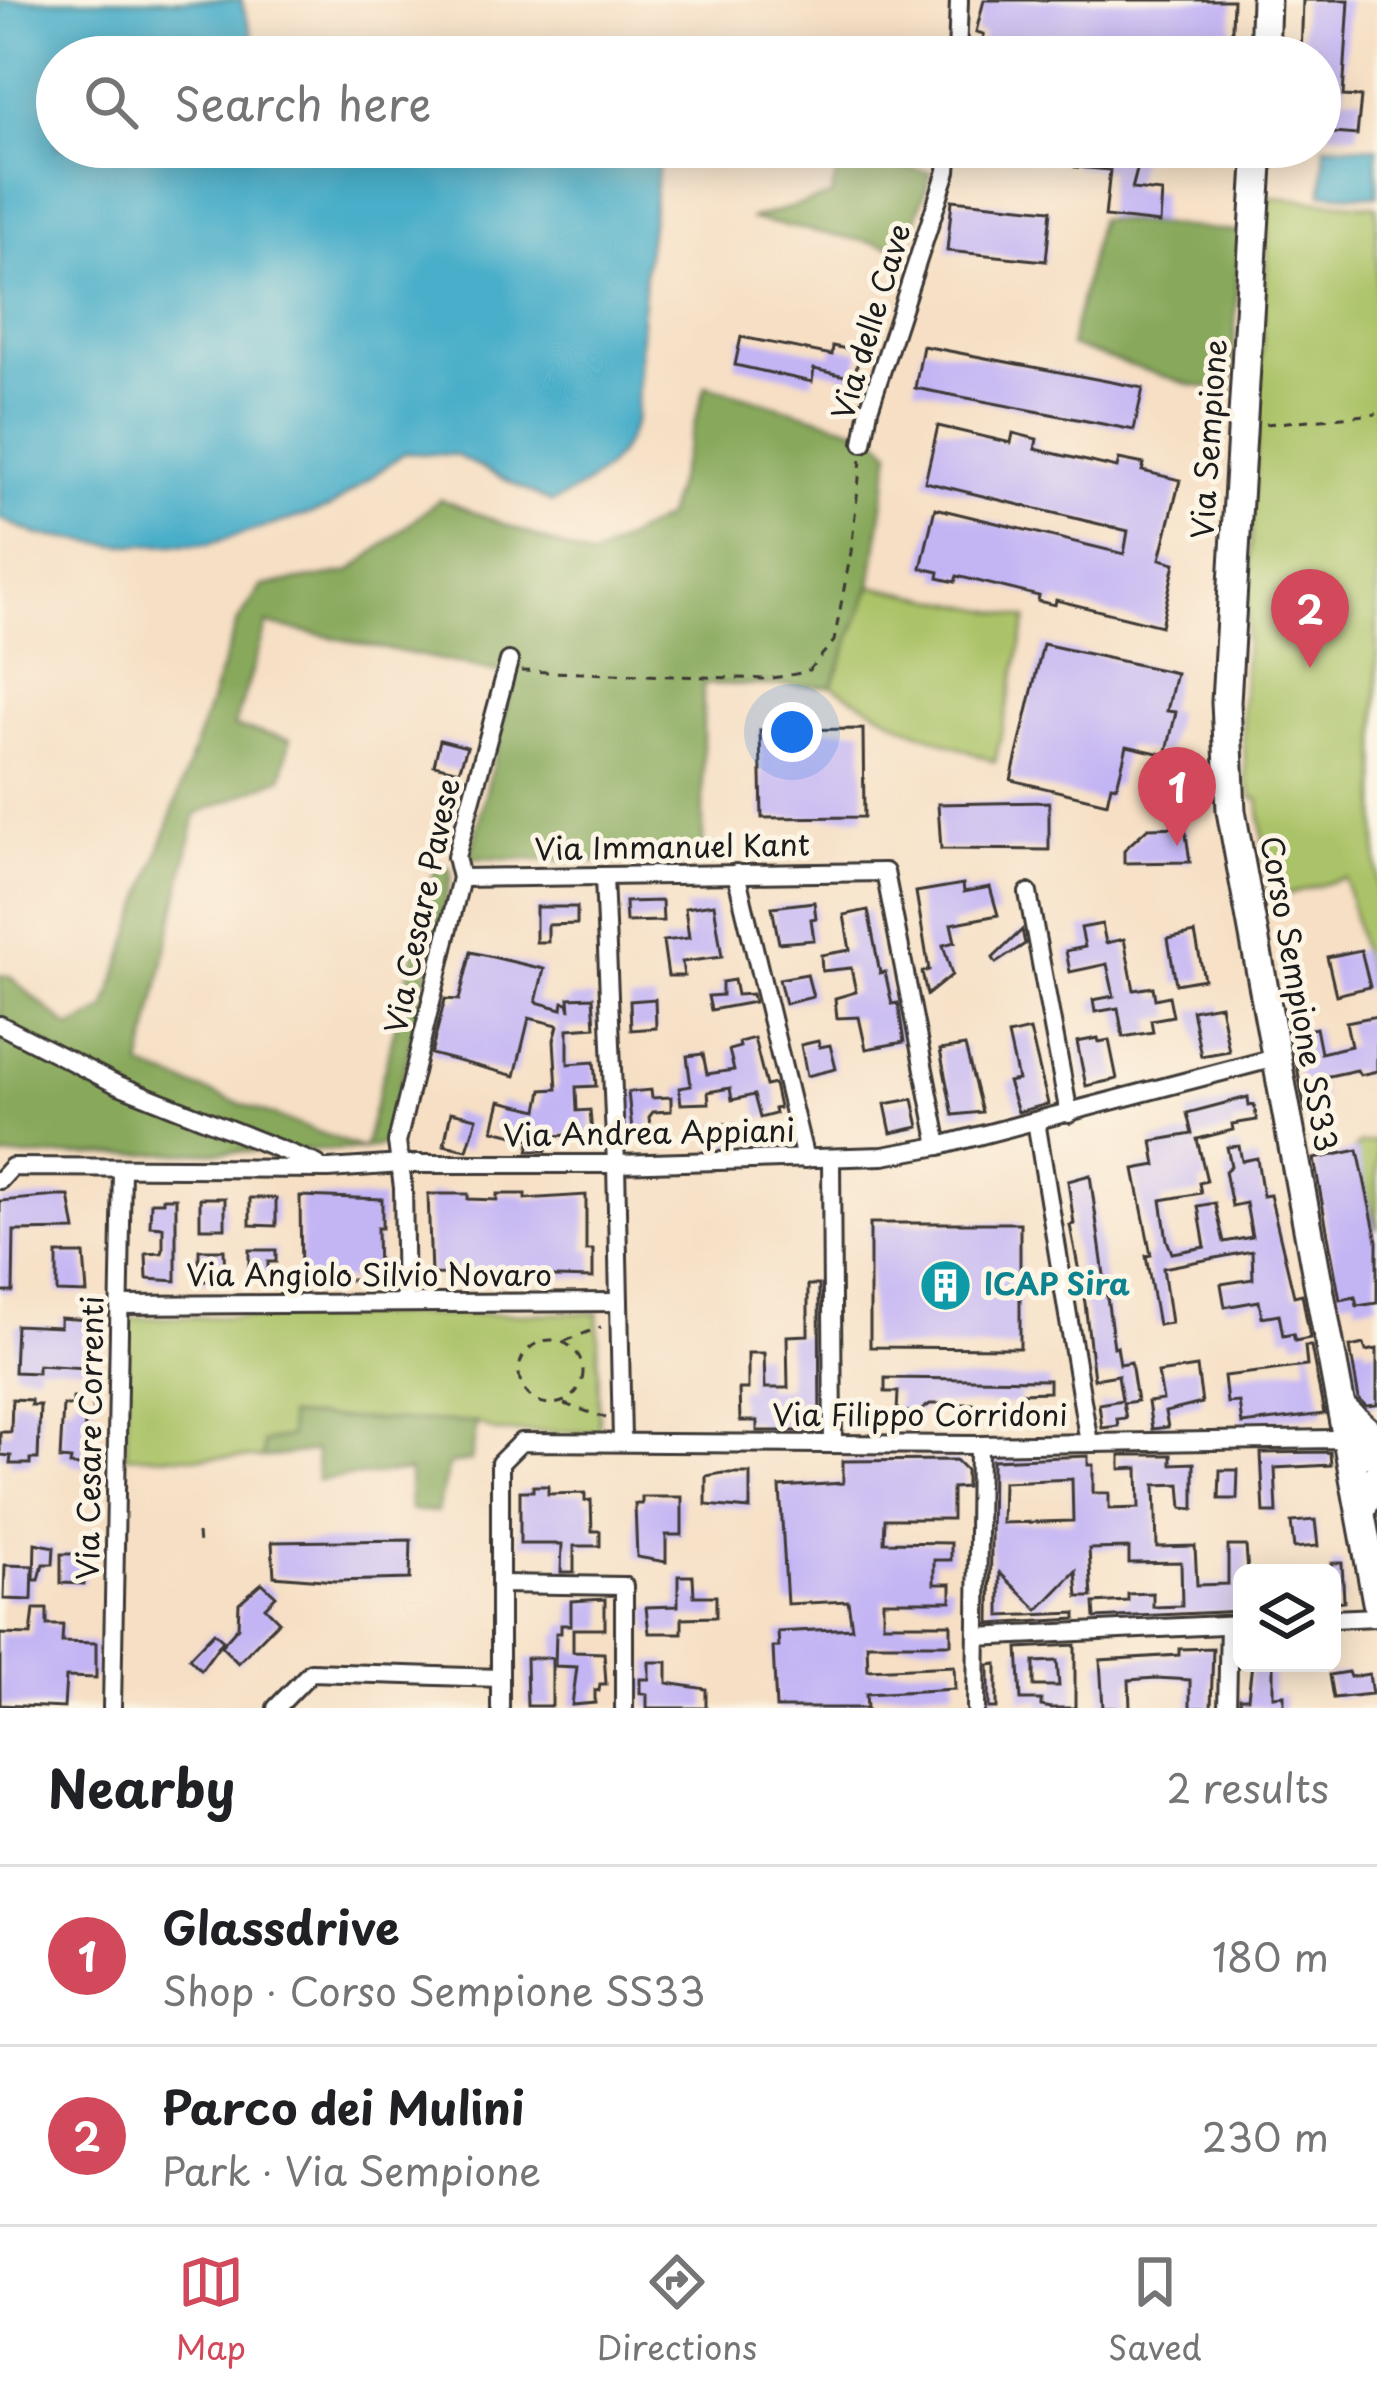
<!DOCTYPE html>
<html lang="en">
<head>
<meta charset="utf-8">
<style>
  :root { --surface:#fff; --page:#f2f2f2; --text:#202124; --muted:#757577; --line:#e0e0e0; --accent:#d1495b }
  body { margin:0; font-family:"Playpen Sans",sans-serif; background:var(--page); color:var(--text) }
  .controls { position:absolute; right:36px; bottom:36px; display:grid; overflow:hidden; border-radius:18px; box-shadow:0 6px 30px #0003 }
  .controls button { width:108px; height:108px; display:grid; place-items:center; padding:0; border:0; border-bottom:3px solid var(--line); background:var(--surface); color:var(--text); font:60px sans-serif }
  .you { position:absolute; left:792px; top:732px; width:42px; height:42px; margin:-30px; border:9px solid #fff; border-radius:50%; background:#1a73e8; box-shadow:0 0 0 18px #1a73e833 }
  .badge { display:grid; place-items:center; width:78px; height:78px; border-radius:50%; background:var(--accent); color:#fff; font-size:39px; font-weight:700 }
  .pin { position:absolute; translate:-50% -99px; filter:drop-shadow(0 3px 6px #0008) }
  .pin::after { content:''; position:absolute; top:63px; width:42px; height:36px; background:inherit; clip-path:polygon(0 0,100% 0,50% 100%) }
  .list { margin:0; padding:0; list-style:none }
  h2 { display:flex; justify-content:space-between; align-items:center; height:156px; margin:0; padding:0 48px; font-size:51px }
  h2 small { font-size:39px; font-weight:400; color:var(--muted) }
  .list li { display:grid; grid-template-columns:78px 1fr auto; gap:36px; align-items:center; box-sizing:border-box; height:180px; padding:0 48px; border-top:3px solid var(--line) }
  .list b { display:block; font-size:45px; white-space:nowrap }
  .list p { margin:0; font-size:39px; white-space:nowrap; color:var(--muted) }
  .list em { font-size:39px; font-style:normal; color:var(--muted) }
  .icon { flex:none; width:66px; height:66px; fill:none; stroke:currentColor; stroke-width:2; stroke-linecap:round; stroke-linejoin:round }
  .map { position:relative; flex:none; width:1377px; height:1708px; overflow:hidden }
  .search { position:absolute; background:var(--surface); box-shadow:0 6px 30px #0003; left:36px; right:36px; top:36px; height:132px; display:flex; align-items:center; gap:30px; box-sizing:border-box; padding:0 42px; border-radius:66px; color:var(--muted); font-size:45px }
  .sheet { height:516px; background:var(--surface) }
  nav { display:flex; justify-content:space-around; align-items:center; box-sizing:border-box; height:168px; border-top:3px solid var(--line); background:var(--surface); font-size:33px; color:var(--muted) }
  nav a { display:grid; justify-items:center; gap:6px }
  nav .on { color:var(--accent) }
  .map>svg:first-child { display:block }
  .green { fill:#abc368; stroke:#647042; stroke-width:3 }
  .forest { fill:#88a95c; stroke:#52623c; stroke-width:3 }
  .water { fill:#4aaec9; stroke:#336572; stroke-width:3 }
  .building { fill:#c3b4f4; fill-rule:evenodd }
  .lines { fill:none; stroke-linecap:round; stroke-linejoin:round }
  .street-casing { stroke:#3d3935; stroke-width:22 }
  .secondary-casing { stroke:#3d3935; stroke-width:30 }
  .primary-casing { stroke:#3d3935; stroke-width:33 }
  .path { stroke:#3d3935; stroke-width:3; stroke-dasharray:9 9; stroke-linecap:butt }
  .street { stroke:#fff; stroke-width:16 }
  .secondary { stroke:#fff; stroke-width:24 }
  .primary { stroke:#fff; stroke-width:27 }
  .labels { text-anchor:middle; stroke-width:10; stroke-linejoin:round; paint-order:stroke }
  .street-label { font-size:30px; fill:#1c1c1c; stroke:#fcf5e5 }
  .culture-label { font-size:30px; font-weight:bold; fill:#0d838f; stroke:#fcf5e5; text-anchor:start }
</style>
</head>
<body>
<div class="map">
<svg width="1377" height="1708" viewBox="0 0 1377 1708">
  <rect width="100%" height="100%" fill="#fcf5e5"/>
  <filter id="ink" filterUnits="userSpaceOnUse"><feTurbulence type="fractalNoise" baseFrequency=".00833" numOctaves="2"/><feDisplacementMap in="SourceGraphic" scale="24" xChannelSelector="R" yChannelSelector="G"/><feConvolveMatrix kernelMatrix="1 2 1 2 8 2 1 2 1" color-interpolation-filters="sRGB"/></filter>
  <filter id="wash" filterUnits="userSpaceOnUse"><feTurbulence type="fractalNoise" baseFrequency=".004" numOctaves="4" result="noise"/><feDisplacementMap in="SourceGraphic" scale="48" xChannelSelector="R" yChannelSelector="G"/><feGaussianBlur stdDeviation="2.7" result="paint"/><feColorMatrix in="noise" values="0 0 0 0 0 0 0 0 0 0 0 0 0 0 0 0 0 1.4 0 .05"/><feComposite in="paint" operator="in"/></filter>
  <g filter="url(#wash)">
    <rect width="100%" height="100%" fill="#f6dfc4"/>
    <g class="green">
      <polygon points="1270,197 1377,206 1377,1018 1345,878 1268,900 1259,799 1253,799 1246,779 1242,711"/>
      <polygon points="871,586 1027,618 995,762 906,727 832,686"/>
      <polygon points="1377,1141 1377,1229 1355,1149 1359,1144"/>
      <polygon points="598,1313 599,1432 496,1432 477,1423 289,1416 290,1436 263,1443 263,1458 126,1456 127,1318"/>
    </g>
    <g class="forest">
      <polygon points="842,152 931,173 906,249 750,219 831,196"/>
      <polygon points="1099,219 1240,232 1232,390 1191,385 1070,346"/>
      <polygon points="706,385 872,433 891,451 871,586 832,686 703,684 703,864 470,858 514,675 267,624 234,727 290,739 282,778 196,814 141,1067 364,1149 437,863 450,868 451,877 386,1144 364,1149 0,1157 0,975 10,977 70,1028 105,1010 237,623 262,586 350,572 440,499 591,558 666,517"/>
      <polygon points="288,1416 477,1423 471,1461 449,1464 437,1512 410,1510 409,1471 317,1480 316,1451 263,1458 263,1443 290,1436"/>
    </g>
    <g class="water">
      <path d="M0,0H241L259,57H57V147H336L449,155L502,147H661L645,271L636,419C620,464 594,483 552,503L455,455L404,453L330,508L209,544L114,545L38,535L0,519Z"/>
      <polygon points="1325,145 1377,147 1377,196 1322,193"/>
    </g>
    <g id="blocks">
      <g class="building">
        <polygon points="984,0 1233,0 1231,57 979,57 984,34 976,32"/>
        <polygon points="1303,0 1349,0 1343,96 1361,97 1357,135 1320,132 1320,57 1301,57"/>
        <polygon points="1036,147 1143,147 1132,189 1162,192 1160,223 1105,217 1110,170 1075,167 1076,161 1036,152"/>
        <polygon points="952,200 1051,210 1046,261 947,251"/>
        <polygon points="741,337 832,355 833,346 860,352 854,378 814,369 812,382 735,365"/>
        <polygon points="923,346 1143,388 1134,430 915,388"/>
        <polygon points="938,426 1011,443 1013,433 1037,439 1035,449 1117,468 1119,459 1144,464 1142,471 1180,480 1160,559 1175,563 1161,626 1056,600 1055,605 1038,601 1039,596 957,576 955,582 938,578 939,572 921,568 935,508 1124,554 1128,531 925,482"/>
        <polygon points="1043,644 1176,673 1167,711 1176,712 1166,755 1127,746 1117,786 1111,785 1107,803 1011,780"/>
        <polygon points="863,729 864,817 762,818 760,730"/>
        <polygon points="440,740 467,747 459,771 434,765"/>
        <polygon points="1049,802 1049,850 941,849 938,804"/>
        <polygon points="1185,827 1190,862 1124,863 1124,850 1148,828"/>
        <polygon points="963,884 964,892 990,887 998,915 951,924 955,942 943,945 952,975 927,995 922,972 929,970 916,892"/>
        <polygon points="662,901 663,921 626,922 625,902"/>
        <polygon points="814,902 816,918 811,919 814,940 779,943 772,907"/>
        <polygon points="714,904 722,957 682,962 684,976 668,976 663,941 689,938 685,908"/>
        <polygon points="536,907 577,907 577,924 548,925 548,942 536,942"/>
        <polygon points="868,910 880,973 885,972 892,1004 898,1003 904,1042 866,1049 859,1017 837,1018 835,998 856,992 851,968 822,971 821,955 850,950 844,915"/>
        <polygon points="1102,924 1106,943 1124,939 1134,990 1153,987 1155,999 1169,996 1173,1016 1151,1020 1153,1032 1123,1037 1118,1008 1095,1012 1093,1000 1114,996 1107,964 1070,972 1066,951 1085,947 1081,928"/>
        <polygon points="1022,930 1025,944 996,963 993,958"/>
        <polygon points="1195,933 1204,979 1176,984 1168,939"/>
        <polygon points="1361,950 1370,987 1336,995 1327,957"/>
        <polygon points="471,952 544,969 536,1002 562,1009 563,1002 568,1003 570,1011 569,998 593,997 595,1027 568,1029 568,1064 594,1062 596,1086 576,1087 577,1111 590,1110 592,1134 549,1136 546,1151 528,1151 531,1139 493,1130 500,1101 538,1110 542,1090 557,1089 554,1040 558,1025 529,1018 515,1076 431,1054 445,999 459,1000"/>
        <polygon points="807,974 813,997 785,1004 779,979"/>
        <polygon points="734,980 737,995 752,994 754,1002 711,1010 708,996 722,995 722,982"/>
        <polygon points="655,999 656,1028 631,1030 630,1001"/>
        <polygon points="1220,1005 1229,1051 1201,1056 1192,1010"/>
        <polygon points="1377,1016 1377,1071 1360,1075 1357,1070 1320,1078 1325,1108 1305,1111 1291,1033 1316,1028 1321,1053 1351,1046 1346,1022"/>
        <polygon points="1030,1030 1048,1104 1018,1112 1008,1082 1018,1080 1008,1035"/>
        <polygon points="754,1038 766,1086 774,1084 779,1108 774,1109 775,1114 760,1118 754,1095 732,1100 730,1088 708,1092 709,1103 681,1104 679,1088 691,1086 687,1056 703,1054 707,1074 734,1070 729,1050 740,1047 739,1042"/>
        <polygon points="1098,1038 1099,1042 1109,1040 1117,1079 1086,1086 1077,1042"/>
        <polygon points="818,1041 820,1047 830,1045 836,1069 807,1076 801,1045"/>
        <polygon points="965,1046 982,1112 953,1115 940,1050"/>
        <polygon points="651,1090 652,1098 671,1097 671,1111 653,1112 649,1117 651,1135 633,1139 628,1092"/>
        <polygon points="1248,1097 1249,1106 1254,1105 1257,1120 1232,1124 1233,1130 1197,1139 1207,1181 1199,1183 1201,1193 1161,1200 1167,1240 1172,1253 1205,1247 1198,1206 1215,1203 1224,1242 1252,1237 1246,1203 1232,1206 1225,1171 1231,1166 1227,1147 1239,1146 1242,1161 1257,1158 1263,1196 1270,1195 1294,1296 1302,1294 1310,1338 1295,1341 1293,1334 1283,1336 1279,1314 1262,1317 1259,1301 1225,1307 1221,1284 1253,1279 1252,1251 1163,1268 1171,1323 1158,1325 1146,1256 1151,1255 1134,1169 1156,1165 1152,1141 1192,1134 1187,1113"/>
        <polygon points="913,1099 919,1127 891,1133 885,1104"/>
        <polygon points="451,1112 477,1118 467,1150 444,1145"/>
        <polygon points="716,1124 736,1124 737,1145 717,1145"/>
        <polygon points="1358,1150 1377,1241 1377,1303 1357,1306 1355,1297 1340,1300 1314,1159"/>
        <polygon points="1090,1175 1114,1347 1117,1346 1120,1364 1131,1362 1137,1401 1123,1403 1126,1418 1117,1419 1118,1426 1102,1428 1099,1404 1122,1400 1118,1375 1094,1379 1085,1303 1070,1225 1074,1224 1068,1181"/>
        <polygon points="428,1194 468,1194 468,1199 497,1200 497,1194 525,1194 525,1199 586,1195 586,1250 593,1250 593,1278 431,1274"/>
        <polygon points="57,1196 69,1196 75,1230 14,1231 13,1292 0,1292 0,1201"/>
        <polygon points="300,1196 382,1199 382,1228 377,1228 378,1280 301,1280"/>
        <polygon points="163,1198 176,1198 176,1281 147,1279 146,1254 162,1253 163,1250 163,1227 150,1226 151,1202 163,1202"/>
        <rect x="200" y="1198" width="25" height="30"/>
        <polygon points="250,1198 276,1198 276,1226 250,1225"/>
        <polygon points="870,1223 1020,1223 1020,1348 870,1347"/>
        <polygon points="199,1250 224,1250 225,1281 199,1281"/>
        <polygon points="249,1250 276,1250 276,1262 268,1262 268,1276 249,1276"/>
        <polygon points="57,1254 84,1254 87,1293 57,1292"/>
        <polygon points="808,1285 819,1285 820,1431 757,1431 757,1421 740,1421 739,1389 748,1389 748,1353 764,1353 765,1388 788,1388 787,1336 808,1335"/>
        <polygon points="60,1318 89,1320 86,1368 38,1365 38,1373 14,1372 16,1325 60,1327"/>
        <polygon points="1364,1344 1366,1351 1377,1349 1377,1405 1366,1406 1359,1399 1350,1347"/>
        <polygon points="1305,1346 1311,1346 1324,1414 1242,1424 1239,1402 1227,1403 1224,1376 1307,1366"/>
        <polygon points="1197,1367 1202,1403 1165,1412 1168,1427 1152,1429 1148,1402 1163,1400 1158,1373"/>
        <polygon points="885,1378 1049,1380 1049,1392 1020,1393 1019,1404 930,1404 919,1412 897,1412 898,1392 885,1392"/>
        <polygon points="73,1398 93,1399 92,1421 85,1421 83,1449 90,1450 89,1467 70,1465 71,1460 60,1459 63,1405 73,1406"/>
        <polygon points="12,1399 31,1400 31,1405 40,1405 38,1459 30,1459 30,1464 10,1464 11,1456 0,1455 0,1432 11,1432"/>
        <polygon points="1330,1452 1331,1465 1275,1468 1277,1513 1264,1513 1261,1453"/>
        <path d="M1120,1455H1171V1464L1194,1463V1509L1182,1508L1180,1484L1155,1485L1157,1547L1195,1546L1197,1585L1228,1584V1546H1246L1248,1573H1242V1611L1095,1618L1094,1603L1128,1601V1594L1153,1593V1607L1182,1606L1181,1562L1129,1563V1548L1089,1549L1092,1597H1078L1076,1571L1038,1610L1000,1573V1616L1076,1613V1619L990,1624L992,1460L1088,1456V1465H1093V1493H1109V1509L1139,1508L1138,1468L1120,1469ZM1072,1479L1073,1521L1002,1523L1003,1482Z"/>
        <polygon points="956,1460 966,1470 966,1487 952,1488 952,1519 885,1519 884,1542 951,1543 951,1560 934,1560 934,1584 951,1584 951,1601 883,1601 883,1624 951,1624 951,1644 867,1644 868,1670 954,1666 955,1689 866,1694 867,1708 776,1708 773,1647 779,1647 778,1632 852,1628 848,1601 787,1604 780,1487 843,1483 843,1461"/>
        <polygon points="1220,1470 1238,1470 1237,1499 1219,1499"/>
        <polygon points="723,1473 750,1473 750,1509 706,1505 706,1476"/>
        <polygon points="533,1486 548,1486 548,1494 585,1493 585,1501 591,1500 592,1531 600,1531 600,1546 574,1546 574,1572 561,1572 562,1544 520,1544 520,1491 533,1491"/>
        <polygon points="642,1497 682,1497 682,1535 666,1535 666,1562 637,1557 635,1504 642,1504"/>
        <polygon points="1315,1520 1318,1546 1294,1548 1291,1522"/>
        <polygon points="411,1540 410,1579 335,1581 274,1576 272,1542"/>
        <polygon points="35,1543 54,1547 53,1564 43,1564 39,1580 34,1580"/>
        <polygon points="61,1554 85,1554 84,1584 61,1583"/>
        <polygon points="1332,1563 1342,1563 1344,1601 1332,1602"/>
        <polygon points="5,1565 33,1566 32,1600 4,1599"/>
        <polygon points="678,1576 693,1576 694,1596 716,1596 716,1617 682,1618 682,1633 649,1633 646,1607 678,1606"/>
        <polygon points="262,1583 276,1596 265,1607 279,1621 238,1663 221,1646 238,1627 239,1603"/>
        <polygon points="605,1599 605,1629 573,1629 573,1652 604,1653 606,1684 600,1684 599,1691 595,1690 595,1703 572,1705 577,1667 555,1666 556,1633 561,1633 561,1625 571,1625 571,1601"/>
        <polygon points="34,1609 47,1609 47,1625 63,1625 62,1642 96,1643 96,1678 66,1677 64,1708 0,1705 0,1634 31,1635"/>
        <polygon points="214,1632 223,1640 201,1670 189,1658"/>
        <path d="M1075,1645V1708H1051L1041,1706V1700H1021L1018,1648ZM1057,1661L1059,1686H1034V1662Z"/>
        <polygon points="1213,1648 1211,1708 1190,1708 1190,1680 1156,1678 1129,1680 1130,1708 1103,1708 1100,1660 1179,1655 1179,1649"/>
        <polygon points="526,1658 552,1658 552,1706 527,1706"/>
        <polygon points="649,1662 667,1662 667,1683 706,1689 706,1708 647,1708 647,1694 640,1693 640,1679 649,1679"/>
        <polygon points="1252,1663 1273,1663 1273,1696 1284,1695 1284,1708 1240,1706 1240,1698 1248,1698"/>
        <polygon points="997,1664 997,1708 989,1708 989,1665"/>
        <polygon points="1348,1672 1350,1677 1369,1674 1372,1694 1333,1698 1329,1675"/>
      </g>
    </g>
  </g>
  <g filter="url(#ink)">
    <use href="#blocks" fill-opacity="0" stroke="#3d3935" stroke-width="3"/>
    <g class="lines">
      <defs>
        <g id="street">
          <polyline points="957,57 959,0"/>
          <polyline points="863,443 869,409 947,171 949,147"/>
          <polyline points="736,873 805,1159"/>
          <polyline points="604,877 616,1164 622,1440"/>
          <polyline points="461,878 885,872 939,1146"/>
          <polyline points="1028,893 1069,1114"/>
          <polyline points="0,1025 116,1084 317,1164"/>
          <polyline points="1036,1121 1089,1443"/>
          <polyline points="831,1158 833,1444"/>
          <polyline points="0,1180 12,1167 329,1169 402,1164 616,1164 883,1156 939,1146 1275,1058"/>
          <polyline points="405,1303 403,1188 397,1142 461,878 456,857 509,661"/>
          <polyline points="119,1305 619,1302"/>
          <polyline points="500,1584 624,1586 624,1708"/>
          <polyline points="1332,1619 1377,1617"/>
          <polyline points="977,1637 1242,1624"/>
          <polyline points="112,1708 122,1169"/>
          <polyline points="276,1708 311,1672 500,1678"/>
          <polyline points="500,1708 500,1463 521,1442 979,1445 1334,1439 1348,1444"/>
          <polyline points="976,1708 979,1445"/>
          <polyline points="1227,1708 1229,1625"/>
        </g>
        <g id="secondary">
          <polyline points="1342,1406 1377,1438"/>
          <polyline points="1348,1444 1363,1455 1377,1455"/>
          <polyline points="1362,1514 1377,1474"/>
        </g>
        <g id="primary">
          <polyline points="1264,57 1266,0"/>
          <polyline points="1259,147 1226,702 1231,811 1377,1602"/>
        </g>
      </defs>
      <use href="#street" class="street-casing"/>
      <use href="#secondary" class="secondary-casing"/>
      <use href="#primary" class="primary-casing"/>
      <g class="path">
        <polyline points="1265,424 1377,414"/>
        <polyline points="521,671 767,679 807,672 834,641 851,552 861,460"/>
        <circle cx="551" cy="1372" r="32"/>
        <polyline points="565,1341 601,1327"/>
        <polyline points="564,1404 606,1418"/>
        <polyline points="198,1533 199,1546"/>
      </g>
      <use href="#street" class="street"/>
      <use href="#secondary" class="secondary"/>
      <use href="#primary" class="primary"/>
    </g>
  </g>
  <defs>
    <symbol id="building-disc" viewBox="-11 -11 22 22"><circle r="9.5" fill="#0f9aa8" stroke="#fcf5e5"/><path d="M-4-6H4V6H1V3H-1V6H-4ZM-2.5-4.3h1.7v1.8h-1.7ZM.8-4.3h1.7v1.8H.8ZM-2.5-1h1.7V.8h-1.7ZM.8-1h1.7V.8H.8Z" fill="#fff"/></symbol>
  </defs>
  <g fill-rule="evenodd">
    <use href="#building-disc" x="916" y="1256" width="59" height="59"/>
  </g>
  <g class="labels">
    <g class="street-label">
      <text transform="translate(872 322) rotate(-73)" y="10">Via delle Cave</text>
      <text transform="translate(1210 439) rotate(-86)" y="10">Via Sempione</text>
      <text transform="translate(672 848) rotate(-1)" y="10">Via Immanuel Kant</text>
      <text transform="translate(423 906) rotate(-78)" y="10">Via Cesare Pavese</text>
      <text transform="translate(1298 994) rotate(80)" y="10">Corso Sempione SS33</text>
      <text transform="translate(649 1134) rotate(-1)" y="10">Via Andrea Appiani</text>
      <text x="369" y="1286">Via Angiolo Silvio Novaro</text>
      <text x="920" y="1426">Via Filippo Corridoni</text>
      <text transform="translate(91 1438) rotate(-89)" y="10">Via Cesare Correnti</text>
    </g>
    <g class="culture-label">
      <text x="984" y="1295">ICAP Sira</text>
    </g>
  </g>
</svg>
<div class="controls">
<button><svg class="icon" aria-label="layers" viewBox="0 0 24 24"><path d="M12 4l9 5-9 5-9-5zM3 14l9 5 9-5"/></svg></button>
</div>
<div class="you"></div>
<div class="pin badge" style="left:1177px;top:846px">1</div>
<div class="pin badge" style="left:1310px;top:668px">2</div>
<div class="search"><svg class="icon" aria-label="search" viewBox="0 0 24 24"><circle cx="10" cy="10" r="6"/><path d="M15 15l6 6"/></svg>Search here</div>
</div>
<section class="sheet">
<h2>Nearby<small>2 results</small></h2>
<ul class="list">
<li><span class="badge">1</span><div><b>Glassdrive</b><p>Shop · Corso Sempione SS33</p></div><em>180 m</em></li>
<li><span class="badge">2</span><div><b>Parco dei Mulini</b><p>Park · Via Sempione</p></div><em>230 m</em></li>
</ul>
</section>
<nav>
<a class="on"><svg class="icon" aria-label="map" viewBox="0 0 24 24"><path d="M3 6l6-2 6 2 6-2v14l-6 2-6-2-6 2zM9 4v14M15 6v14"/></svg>Map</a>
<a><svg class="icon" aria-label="directions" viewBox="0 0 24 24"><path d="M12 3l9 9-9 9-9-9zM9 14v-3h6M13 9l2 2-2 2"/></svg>Directions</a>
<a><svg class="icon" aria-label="saved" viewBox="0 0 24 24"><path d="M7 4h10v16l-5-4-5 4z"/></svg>Saved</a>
</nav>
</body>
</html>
